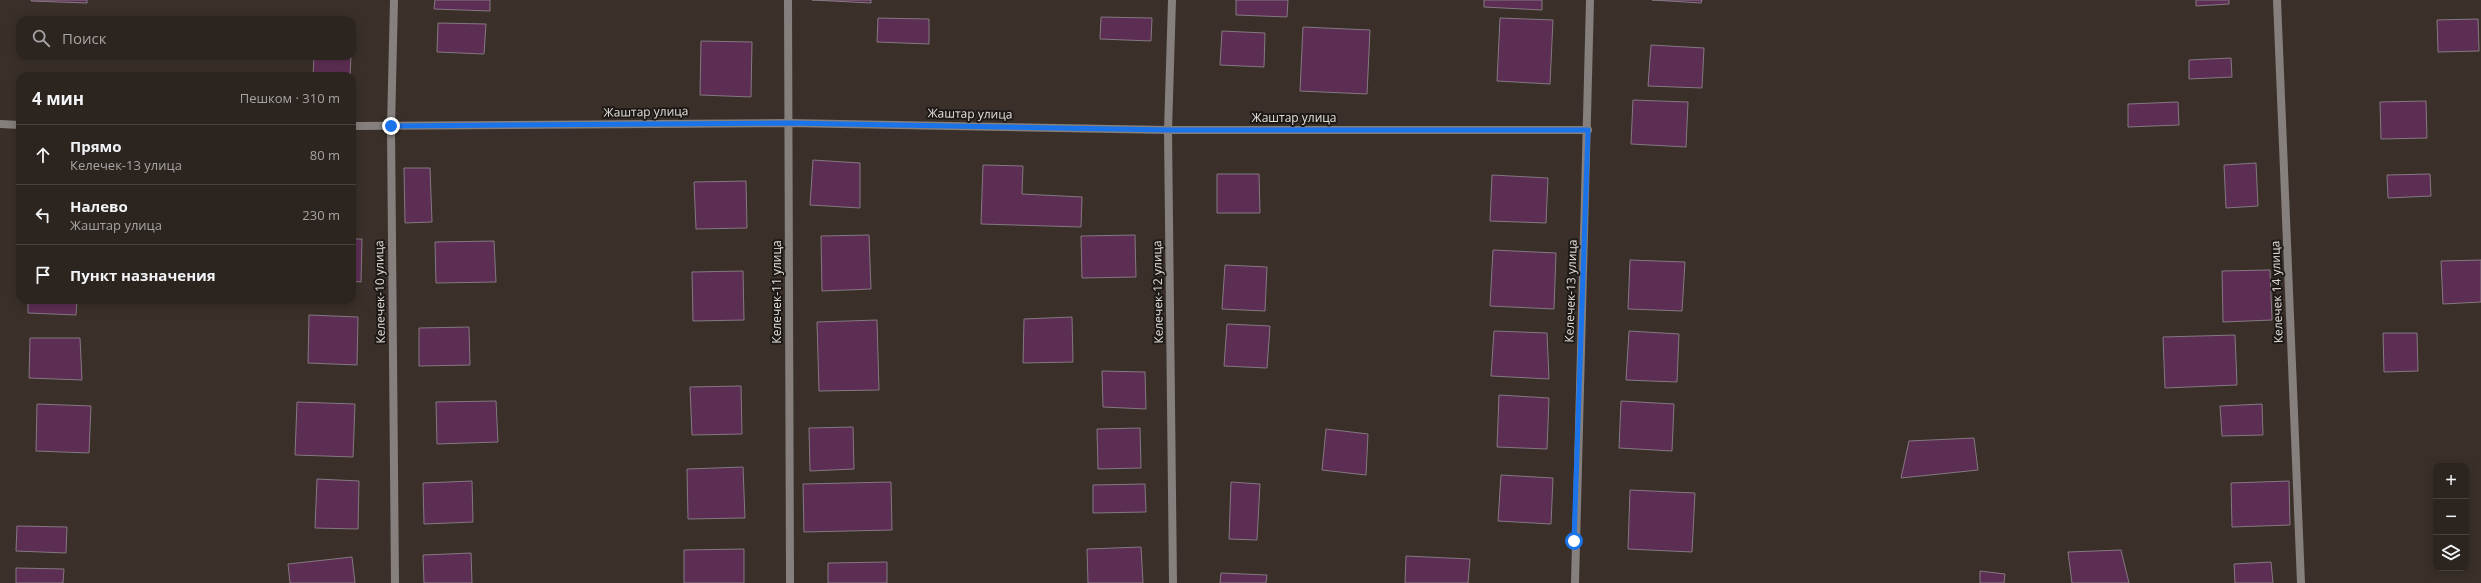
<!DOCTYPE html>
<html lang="ru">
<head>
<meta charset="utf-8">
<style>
  :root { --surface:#2c241f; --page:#342c28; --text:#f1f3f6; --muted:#a6a4a4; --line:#48413d }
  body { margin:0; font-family:"Open Sans",sans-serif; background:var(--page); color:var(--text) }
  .controls { position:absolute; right:12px; bottom:12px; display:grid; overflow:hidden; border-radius:8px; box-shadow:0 2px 10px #0003 }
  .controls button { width:36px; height:36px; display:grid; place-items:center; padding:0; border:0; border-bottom:1px solid var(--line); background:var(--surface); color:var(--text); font:20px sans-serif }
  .stop { position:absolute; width:12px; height:12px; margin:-9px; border:3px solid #1a73e8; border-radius:50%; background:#fff }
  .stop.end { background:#1a73e8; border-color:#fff; box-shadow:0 1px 4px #0008 }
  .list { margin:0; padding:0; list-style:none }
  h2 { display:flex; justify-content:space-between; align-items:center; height:52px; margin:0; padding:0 16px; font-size:17px }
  h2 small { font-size:13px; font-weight:400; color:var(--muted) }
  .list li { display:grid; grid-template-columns:26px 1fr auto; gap:12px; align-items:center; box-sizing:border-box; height:60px; padding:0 16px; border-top:1px solid var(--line) }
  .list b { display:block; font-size:15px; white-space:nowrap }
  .list p { margin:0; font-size:13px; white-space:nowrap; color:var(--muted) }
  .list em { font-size:13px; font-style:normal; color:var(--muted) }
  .icon { flex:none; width:22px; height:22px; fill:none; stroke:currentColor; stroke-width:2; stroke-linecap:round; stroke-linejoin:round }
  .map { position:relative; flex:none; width:2481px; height:583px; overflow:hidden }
  .search { position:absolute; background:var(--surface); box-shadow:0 2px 10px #0003; left:16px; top:16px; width:340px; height:44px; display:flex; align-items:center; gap:10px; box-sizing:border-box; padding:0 14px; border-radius:12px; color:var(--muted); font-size:15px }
  .panel { position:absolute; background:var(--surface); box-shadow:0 2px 10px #0003; left:16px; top:72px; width:340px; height:232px; border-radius:12px }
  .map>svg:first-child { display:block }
  .building { fill:#5d2e53; stroke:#847881 }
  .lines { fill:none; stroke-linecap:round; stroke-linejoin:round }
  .minor { stroke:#857f7d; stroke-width:8 }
  .route { stroke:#1a73e8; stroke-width:5 }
  .labels { text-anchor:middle; stroke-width:4; stroke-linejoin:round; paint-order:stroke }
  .street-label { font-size:12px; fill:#e5dfdb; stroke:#1d1916 }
</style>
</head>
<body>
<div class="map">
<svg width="2481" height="583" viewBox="0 0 2481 583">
  <rect width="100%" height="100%" fill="#3a3029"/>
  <g class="building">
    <polygon points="31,0 87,0 87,3 31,1"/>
    <polygon points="435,0 490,0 490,11 434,9"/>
    <polygon points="812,0 871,0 871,3"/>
    <polygon points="1236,0 1288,0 1287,17 1236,15"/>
    <polygon points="1484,0 1542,0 1542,10 1484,7"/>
    <polygon points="1652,0 1702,0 1701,3"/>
    <polygon points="2196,0 2229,0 2229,4 2196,6"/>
    <polygon points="1101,17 1152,18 1151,41 1100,39"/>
    <polygon points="878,18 929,19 929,44 877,42"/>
    <polygon points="1500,18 1553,20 1550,84 1497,81"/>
    <polygon points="2478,19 2479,51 2438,52 2437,20"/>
    <polygon points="438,23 486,24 484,54 437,52"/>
    <polygon points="1303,27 1370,30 1367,94 1300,91"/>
    <polygon points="1222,31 1265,33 1264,67 1220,65"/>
    <polygon points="701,41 752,42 751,97 700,95"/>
    <polygon points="1651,45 1704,48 1702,88 1648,86"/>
    <polygon points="50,56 105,56 105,58"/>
    <polygon points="314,56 351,56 350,76 313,76"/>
    <polygon points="2231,58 2232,77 2189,79 2189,60"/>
    <polygon points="1633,100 1688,102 1686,147 1631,144"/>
    <polygon points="2426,101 2427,138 2381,139 2380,102"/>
    <polygon points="2178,102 2179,125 2128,127 2128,104"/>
    <polygon points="813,160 860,163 860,208 810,205"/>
    <polygon points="352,163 355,163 353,203 352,203"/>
    <polygon points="2256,163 2258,206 2226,208 2224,165"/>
    <polygon points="983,165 1023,166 1022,194 1082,197 1081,227 981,224"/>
    <polygon points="404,168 430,168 432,222 405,223"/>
    <polygon points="1217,174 1259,174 1260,213 1217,213"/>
    <polygon points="2430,174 2431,196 2388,198 2387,175"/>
    <polygon points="1492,175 1548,178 1546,223 1490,221"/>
    <polygon points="746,181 747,228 696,229 694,182"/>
    <polygon points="869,235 871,289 822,291 821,236"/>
    <polygon points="1135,235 1136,277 1082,278 1081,236"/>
    <polygon points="352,239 362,239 361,282 352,281"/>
    <polygon points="494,241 496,282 436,283 435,242"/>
    <polygon points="1493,250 1556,253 1554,309 1490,306"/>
    <polygon points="1630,260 1685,262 1682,311 1628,309"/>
    <polygon points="2481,260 2481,302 2443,304 2441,261"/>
    <polygon points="1225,265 1267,267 1265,311 1222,309"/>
    <polygon points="2270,270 2272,320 2223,322 2222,271"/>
    <polygon points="743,271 744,320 693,321 692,272"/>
    <polygon points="28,300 77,300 76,315 28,313"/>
    <polygon points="309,315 358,317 357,365 308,363"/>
    <polygon points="1072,317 1073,362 1023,363 1024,319"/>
    <polygon points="877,320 879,390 819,391 817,322"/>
    <polygon points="1227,324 1270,326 1267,368 1224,366"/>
    <polygon points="469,327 470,365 419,366 419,328"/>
    <polygon points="1494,331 1547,333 1549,379 1491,376"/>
    <polygon points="1629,331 1679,334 1677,382 1626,380"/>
    <polygon points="2383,333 2417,333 2418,371 2384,372"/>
    <polygon points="2235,335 2237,385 2165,388 2163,337"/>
    <polygon points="30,338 80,338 82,380 29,378"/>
    <polygon points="1102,371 1145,372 1146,409 1103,407"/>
    <polygon points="741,386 742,434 692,435 690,387"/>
    <polygon points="1499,395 1549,398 1547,449 1497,447"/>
    <polygon points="496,401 498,442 437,444 436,402"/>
    <polygon points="1621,401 1674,404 1672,451 1619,448"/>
    <polygon points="297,402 355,404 353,457 295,455"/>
    <polygon points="37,404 91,406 89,453 36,451"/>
    <polygon points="2262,404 2263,435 2222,436 2220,406"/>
    <polygon points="853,427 854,469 810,471 809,428"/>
    <polygon points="1140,428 1141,468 1098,469 1097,429"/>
    <polygon points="1326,429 1368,434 1366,475 1322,470"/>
    <polygon points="1974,438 1978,470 1901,478 1909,441"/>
    <polygon points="743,467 745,518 688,519 687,469"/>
    <polygon points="1501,475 1553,478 1551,524 1498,521"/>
    <polygon points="317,479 359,481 358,529 315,528"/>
    <polygon points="472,481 473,522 424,524 423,483"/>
    <polygon points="2289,481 2290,525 2232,527 2231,483"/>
    <polygon points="891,482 892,530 804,532 803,484"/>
    <polygon points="1231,482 1260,484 1257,540 1229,539"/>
    <polygon points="1145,484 1146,512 1093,513 1093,485"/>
    <polygon points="1630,490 1695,493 1692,552 1628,549"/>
    <polygon points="17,526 67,527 66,553 16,551"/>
    <polygon points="1141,547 1143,583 1088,583 1087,549"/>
    <polygon points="744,549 744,583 684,583 684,550"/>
    <polygon points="2121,550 2129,583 2072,583 2068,552"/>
    <polygon points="471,553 472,583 424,583 423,555"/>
    <polygon points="1406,556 1470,559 1468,583 1405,583"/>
    <polygon points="352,557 355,583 290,583 288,564"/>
    <polygon points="887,562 887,583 828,583 828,563"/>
    <polygon points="2271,562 2273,583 2235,583 2234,564"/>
    <polygon points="16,568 64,569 63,583 16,583"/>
    <polygon points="1980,571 2005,574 2004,583 1980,583"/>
    <polygon points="1221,573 1267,575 1266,583 1220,583"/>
  </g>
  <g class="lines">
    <g class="minor">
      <polyline points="394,0 391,127 395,583"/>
      <polyline points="788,0 790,583"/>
      <polyline points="1172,0 1168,130 1173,583"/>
      <polyline points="2277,0 2301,583"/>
      <polyline points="0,124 20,125"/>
      <polyline points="352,126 788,123 1168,130 1588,130"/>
      <polyline points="1575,583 1590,0"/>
    </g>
  </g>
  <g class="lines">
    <polyline class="route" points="391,126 788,123 1168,130 1588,130 1574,541"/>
  </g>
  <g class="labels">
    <g class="street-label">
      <text transform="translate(646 112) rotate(-1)" y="4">Жаштар улица</text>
      <text transform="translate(970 114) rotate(1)" y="4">Жаштар улица</text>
      <text x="1294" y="122">Жаштар улица</text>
      <text transform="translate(1571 291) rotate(-88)" y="4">Келечек-13 улица</text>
      <text transform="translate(380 292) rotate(-91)" y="4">Келечек-10 улица</text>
      <text transform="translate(777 292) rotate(-90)" y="4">Келечек-11 улица</text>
      <text transform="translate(1158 292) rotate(-91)" y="4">Келечек-12 улица</text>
      <text transform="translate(2277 292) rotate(-92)" y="4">Келечек 14 улица</text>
    </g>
  </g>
</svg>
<div class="controls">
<button>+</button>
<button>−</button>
<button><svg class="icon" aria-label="layers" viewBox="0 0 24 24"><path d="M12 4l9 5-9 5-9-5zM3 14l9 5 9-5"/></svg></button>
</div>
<div class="stop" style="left:1574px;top:541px"></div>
<div class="stop end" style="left:391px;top:126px"></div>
<div class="search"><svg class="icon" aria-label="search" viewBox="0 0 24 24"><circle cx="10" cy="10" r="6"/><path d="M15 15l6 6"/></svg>Поиск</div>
<section class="panel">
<h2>4 мин<small>Пешком · 310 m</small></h2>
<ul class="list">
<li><svg class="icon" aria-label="ahead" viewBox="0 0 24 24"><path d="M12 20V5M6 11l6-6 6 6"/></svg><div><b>Прямо</b><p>Келечек-13 улица</p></div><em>80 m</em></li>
<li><svg class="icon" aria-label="left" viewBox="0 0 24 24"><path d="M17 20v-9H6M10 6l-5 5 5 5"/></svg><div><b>Налево</b><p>Жаштар улица</p></div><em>230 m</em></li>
<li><svg class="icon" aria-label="arrive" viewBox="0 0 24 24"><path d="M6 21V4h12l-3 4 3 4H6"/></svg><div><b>Пункт назначения</b></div></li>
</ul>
</section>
</div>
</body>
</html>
